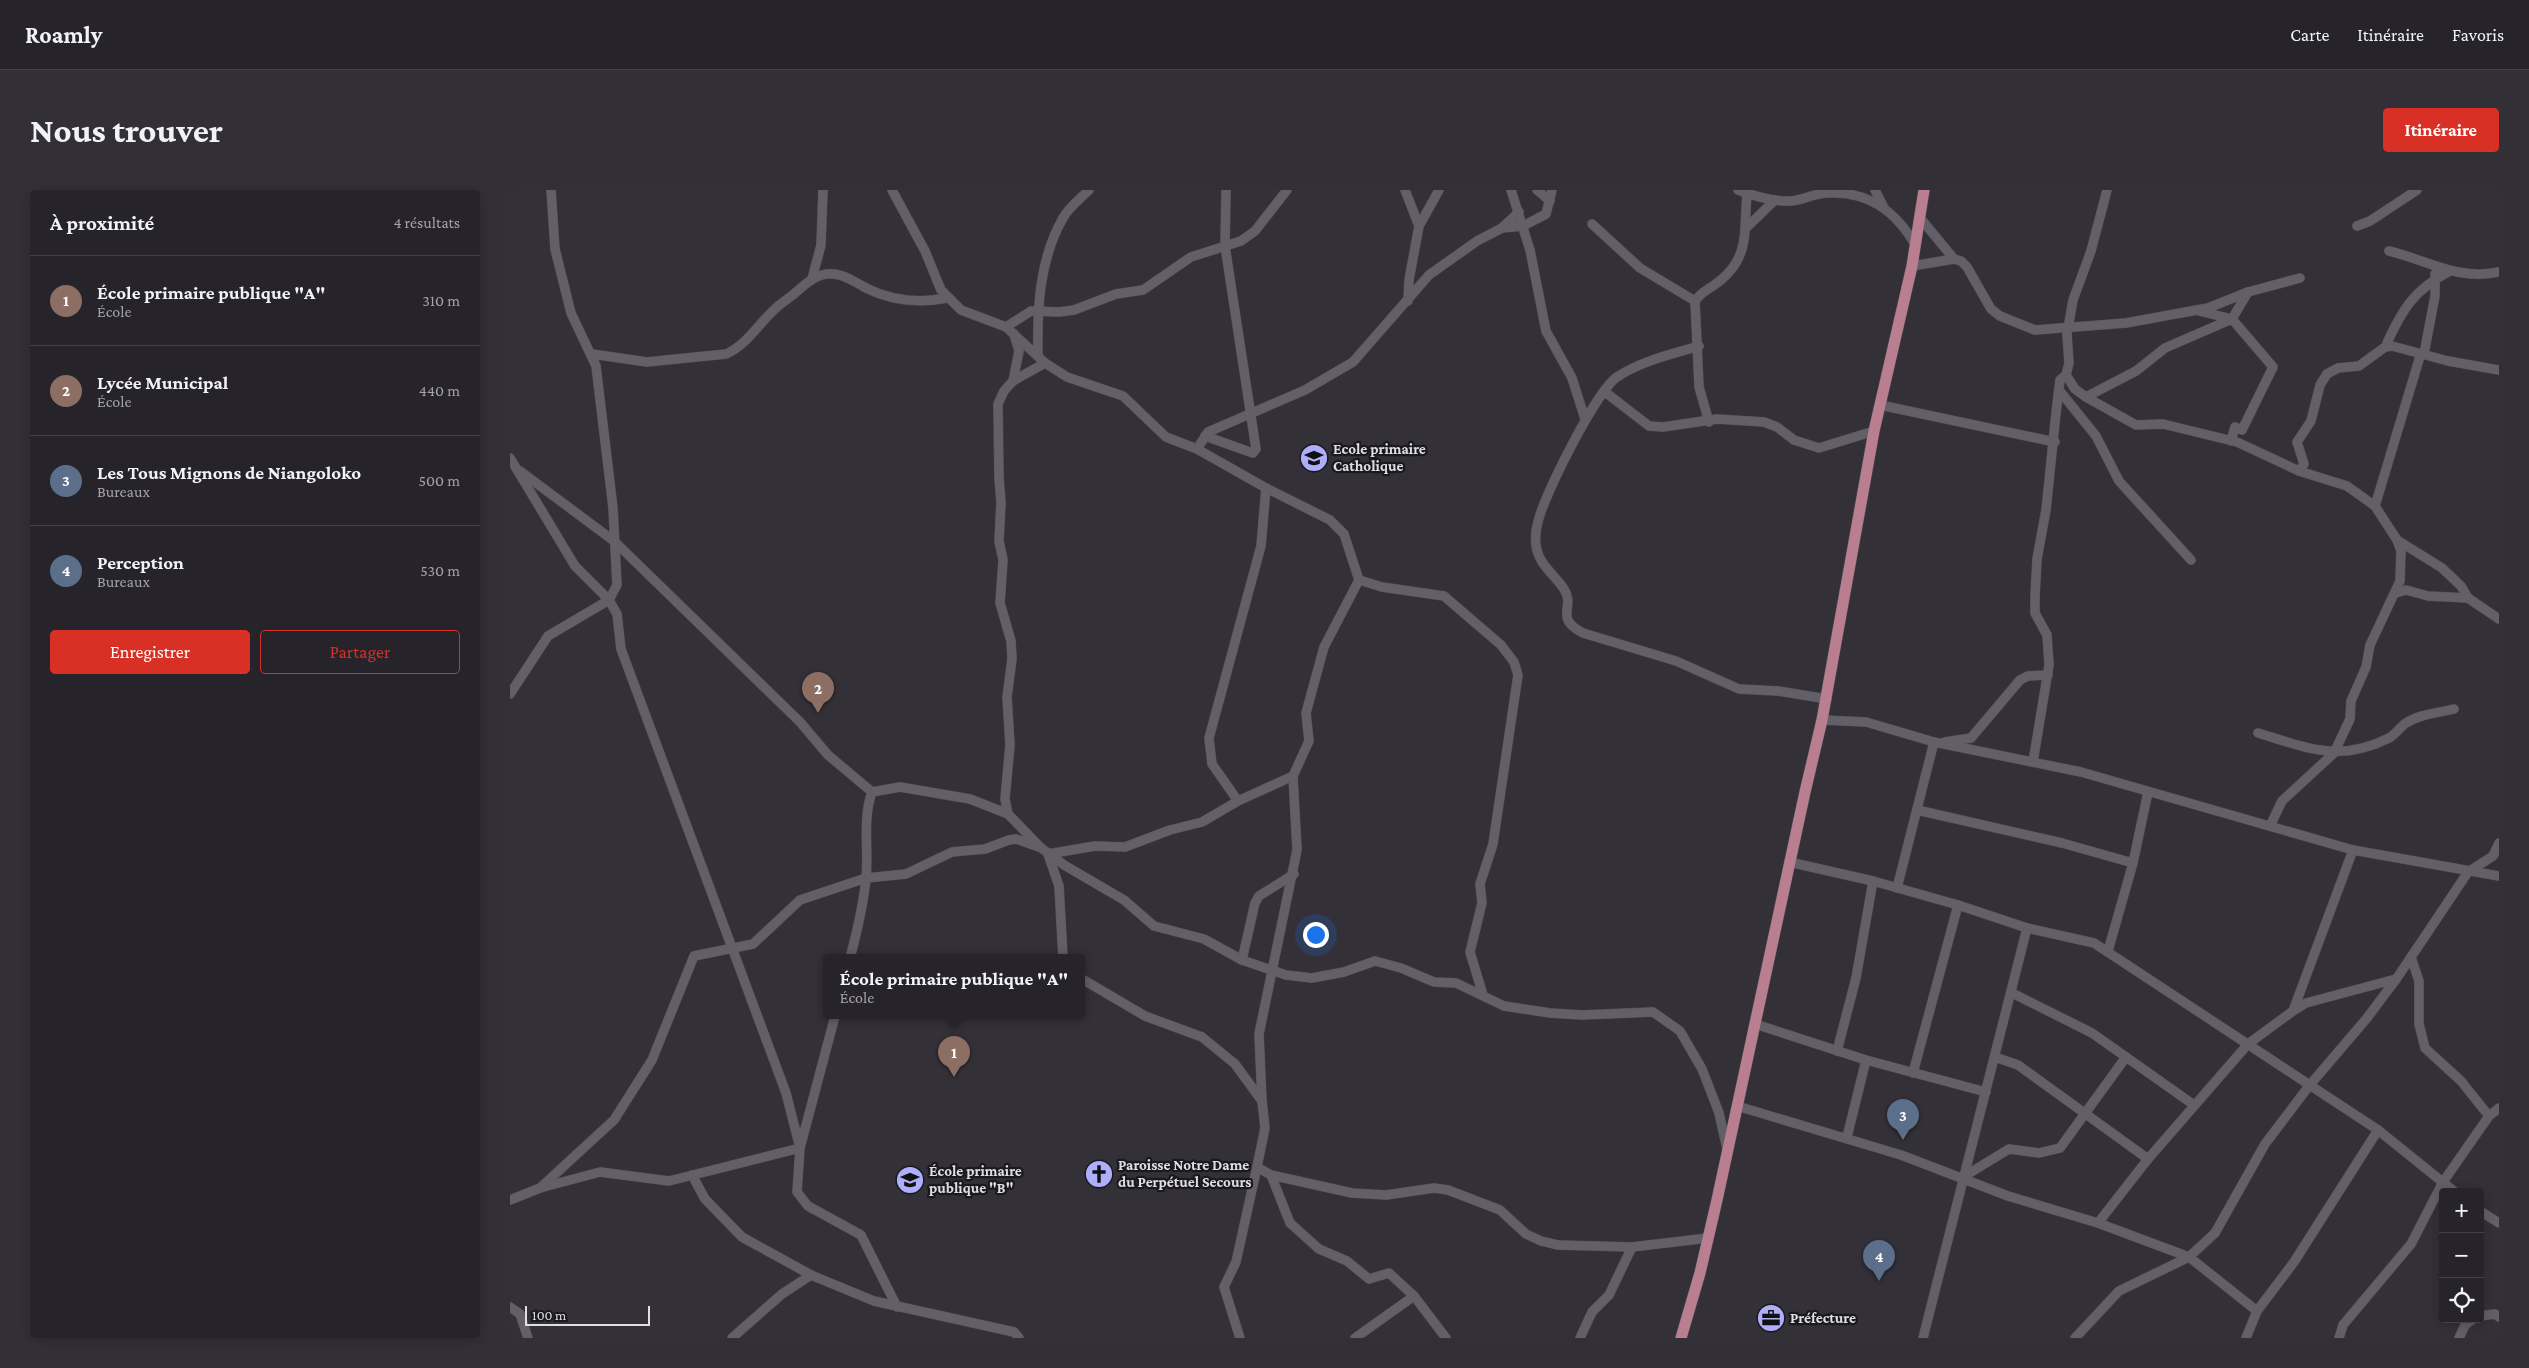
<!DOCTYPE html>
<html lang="fr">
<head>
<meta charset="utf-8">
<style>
  :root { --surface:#26242a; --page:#323036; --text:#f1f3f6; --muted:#a4a4a8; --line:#424147; --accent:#d93025 }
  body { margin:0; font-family:"Crimson Pro",serif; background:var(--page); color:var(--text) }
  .controls { position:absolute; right:15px; bottom:15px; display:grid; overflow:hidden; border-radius:5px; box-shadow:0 2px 12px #0003 }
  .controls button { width:45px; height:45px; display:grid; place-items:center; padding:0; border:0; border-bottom:1px solid var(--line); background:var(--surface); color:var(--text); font:25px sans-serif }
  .scale { position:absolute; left:15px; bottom:12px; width:125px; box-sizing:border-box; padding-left:5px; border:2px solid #e0dee3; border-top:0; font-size:14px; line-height:18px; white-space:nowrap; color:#e0dee3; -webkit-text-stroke:4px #1a191d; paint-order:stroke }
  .you { position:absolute; left:805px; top:744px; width:18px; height:18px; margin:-12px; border:4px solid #fff; border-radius:50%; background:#1a73e8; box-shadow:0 0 0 8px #1a73e833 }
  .badge { display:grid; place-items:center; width:32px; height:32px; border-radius:50%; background:var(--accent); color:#fff; font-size:16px; font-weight:700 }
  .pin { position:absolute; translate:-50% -41px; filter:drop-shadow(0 1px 2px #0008) }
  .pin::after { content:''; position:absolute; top:26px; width:18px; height:15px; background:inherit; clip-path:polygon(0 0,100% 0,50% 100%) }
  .popup { position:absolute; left:313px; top:764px; width:262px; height:65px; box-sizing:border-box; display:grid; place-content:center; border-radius:5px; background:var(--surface); filter:drop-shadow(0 1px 4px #0005); font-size:16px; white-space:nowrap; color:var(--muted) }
  .popup b { font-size:19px; color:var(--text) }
  .popup::after { content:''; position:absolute; left:50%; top:100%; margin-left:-10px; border:10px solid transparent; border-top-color:var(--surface) }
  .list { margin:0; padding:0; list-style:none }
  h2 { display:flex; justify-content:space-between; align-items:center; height:65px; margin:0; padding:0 20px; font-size:21px }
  h2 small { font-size:16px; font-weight:400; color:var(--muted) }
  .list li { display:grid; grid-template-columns:32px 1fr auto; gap:15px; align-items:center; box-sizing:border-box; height:90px; padding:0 20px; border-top:1px solid var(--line) }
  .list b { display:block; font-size:19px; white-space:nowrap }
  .list p { margin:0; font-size:16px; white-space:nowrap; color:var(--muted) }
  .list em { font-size:16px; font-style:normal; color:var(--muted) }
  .actions { display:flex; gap:10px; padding:15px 20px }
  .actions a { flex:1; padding:11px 0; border:1px solid var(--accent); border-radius:5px; text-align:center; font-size:18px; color:var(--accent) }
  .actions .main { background:var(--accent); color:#fff }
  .icon { flex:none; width:28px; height:28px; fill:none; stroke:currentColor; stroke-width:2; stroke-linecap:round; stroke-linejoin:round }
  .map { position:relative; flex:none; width:1989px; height:1148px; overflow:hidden; border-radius:5px }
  header { display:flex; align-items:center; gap:30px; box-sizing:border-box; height:70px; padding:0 25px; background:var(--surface); border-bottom:1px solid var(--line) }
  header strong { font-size:24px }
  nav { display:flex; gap:28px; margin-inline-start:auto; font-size:18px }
  .intro { display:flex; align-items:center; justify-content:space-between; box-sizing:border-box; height:120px; padding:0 30px }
  h1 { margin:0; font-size:35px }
  .button { padding:12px 22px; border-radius:5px; background:var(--accent); color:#fff; font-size:18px; font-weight:700 }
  main { display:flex; gap:30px; padding:0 30px }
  aside { flex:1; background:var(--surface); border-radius:5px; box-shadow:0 2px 12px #0003 }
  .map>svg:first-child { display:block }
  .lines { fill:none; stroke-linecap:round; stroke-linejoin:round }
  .minor-casing { stroke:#524f56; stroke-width:10 }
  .major-casing { stroke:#524f56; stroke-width:12 }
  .minor { stroke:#625f68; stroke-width:9 }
  .major { stroke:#b97f91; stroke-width:11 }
  .labels { text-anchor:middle; stroke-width:4.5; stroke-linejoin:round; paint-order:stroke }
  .poi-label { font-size:15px; font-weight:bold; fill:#e0dee3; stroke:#1a191d; text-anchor:start }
</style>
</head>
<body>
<header>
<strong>Roamly</strong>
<nav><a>Carte</a><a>Itinéraire</a><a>Favoris</a></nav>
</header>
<div class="intro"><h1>Nous trouver</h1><a class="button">Itinéraire</a></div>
<main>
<aside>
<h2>À proximité<small>4 résultats</small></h2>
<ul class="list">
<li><span class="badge" style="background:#8d6e63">1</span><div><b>École primaire publique &quot;A&quot;</b><p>École</p></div><em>310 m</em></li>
<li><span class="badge" style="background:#8d6e63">2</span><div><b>Lycée Municipal</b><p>École</p></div><em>440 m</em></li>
<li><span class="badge" style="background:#5c6f8a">3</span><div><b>Les Tous Mignons de Niangoloko</b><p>Bureaux</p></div><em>500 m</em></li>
<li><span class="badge" style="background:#5c6f8a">4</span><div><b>Perception</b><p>Bureaux</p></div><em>530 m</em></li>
</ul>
<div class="actions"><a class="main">Enregistrer</a><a>Partager</a></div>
</aside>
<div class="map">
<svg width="1989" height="1148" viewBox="0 0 1989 1148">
  <rect width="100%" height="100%" fill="#333038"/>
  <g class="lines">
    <defs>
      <g id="minor">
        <polyline points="382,0 415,61 431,100 451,120 496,137 535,173 557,187 613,206 656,247 687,259 756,298 820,330 834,344 849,390 814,457 796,523 799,551 783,586 787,660 749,844 752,911"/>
        <polyline points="895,0 909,36 899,90 898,111"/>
        <polyline points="1001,0 1020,60 1036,141 1062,188 1075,229"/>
        <polyline points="1027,0 1040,11"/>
        <path d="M1228,0C1244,6 1263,12 1281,11C1293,10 1303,4 1315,3C1358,0 1386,21 1406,56"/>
        <polyline points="1365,0 1374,18"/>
        <polyline points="1411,29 1444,69 1451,71 1457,77 1481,119 1490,126 1525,140 1616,133 1698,118 1738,102 1790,88"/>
        <polyline points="1082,34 1130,78 1185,111"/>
        <polyline points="909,36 929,0"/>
        <polyline points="1847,36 1860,31 1907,0"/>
        <polyline points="992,38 1013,36 1036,24 1042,0"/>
        <polyline points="1235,39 1237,0"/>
        <path d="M1879,61C1917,70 1948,91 1989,82"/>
        <polyline points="1402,76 1444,69"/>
        <polyline points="302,89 311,55 313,0"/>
        <polyline points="1689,121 1722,129 1763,177 1732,240 1725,237 1721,251"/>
        <polyline points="496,137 521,121 549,122 564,120 606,104 633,100 681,67 731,51 745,41 777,0"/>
        <path d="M1877,153C1893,118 1905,99 1940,81"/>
        <path d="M1189,156C1162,164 1131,171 1107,187C1087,200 1033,307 1028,332C1026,339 1025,348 1026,355C1028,374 1044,384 1054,399C1066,418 1043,427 1073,443L1166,471L1229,499L1268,501L1317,509"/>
        <path d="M82,164L137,172L216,164C238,154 248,134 266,118C271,113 278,109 284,104C292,97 301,88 312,85C330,80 344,92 358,99C383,111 411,113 437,108"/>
        <polyline points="1914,164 1925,106 1925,84"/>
        <path d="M528,166C527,119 529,70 553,28C558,18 571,8 579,0"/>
        <polyline points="1556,185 1565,199 1576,207 1626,235 1653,234 1727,252 1789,281 1837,296 1865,316 1887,350 1891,361 1890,391 1860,455 1856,477 1841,511 1840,529 1824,563 1772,611 1760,636"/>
        <polyline points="503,191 509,161 504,144"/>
        <polyline points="1549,200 1586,246 1609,291 1681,370"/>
        <polyline points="1095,202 1139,236 1153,237 1207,229 1254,232 1267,237 1284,250 1309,258 1364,241"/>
        <polyline points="1576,207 1626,181 1655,158 1722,129 1738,102"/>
        <polyline points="1370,215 1545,252"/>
        <path d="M1199,232L1189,197L1185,111C1191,103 1195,101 1203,96C1225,81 1234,64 1235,39L1265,10"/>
        <polyline points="695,246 740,262 743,263 746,259 715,56 716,0"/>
        <polyline points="687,259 698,242 795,200 843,172 919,85 967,51 992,38 1009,22"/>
        <polyline points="0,268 65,376 99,410 107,424 111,459 276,903 290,958 287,1002 298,1016 351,1045 387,1117"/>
        <polyline points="10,281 104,351 290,532 318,565 362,602"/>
        <polyline points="1789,281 1794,274 1787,252 1801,231 1810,195 1817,184 1828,178 1849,176 1875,157 1882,156 1938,171 1989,180"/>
        <polyline points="1865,316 1911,163"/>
        <polyline points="1887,350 1932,378 1951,396 1958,408 1989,429"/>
        <polyline points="849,390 872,397 934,406 991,455 1004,472 1008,485 1001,532 983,654 970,694 972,713 960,762 973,805"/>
        <polyline points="1886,403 1896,400 1918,406 1958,408"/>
        <polyline points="0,504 38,446 99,410 107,395 103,318 86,176 61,123 45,59 41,0"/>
        <polyline points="1312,530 1356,532 1424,552 1571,582 1843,660 1989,686"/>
        <path d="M1748,543C1798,558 1829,573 1879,548C1886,544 1890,537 1896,533C1910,524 1928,523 1944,519"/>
        <polyline points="1435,552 1461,548 1510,490 1518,486 1538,485"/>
        <polyline points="1523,572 1539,475 1537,445 1525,423 1525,406 1527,369 1536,320 1546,223 1550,190 1556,185 1559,173 1557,144 1563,110 1581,61 1597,0"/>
        <polyline points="728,611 702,574 699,548 751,356 756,298"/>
        <polyline points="1407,620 1552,653 1623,673"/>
        <polyline points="498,624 495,609 500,555 497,507 502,469 501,451 490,413 493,370 489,351 491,313 489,287 488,214 494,201 503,191 535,173"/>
        <polyline points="1279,672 1363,691 1448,715 1517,738 1584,753 1868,940 1945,1002"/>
        <polyline points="1387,698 1424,552"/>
        <polyline points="1598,761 1623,673 1638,602"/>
        <polyline points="1901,767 1909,791 1909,834 1915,858 1951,891 1979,926"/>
        <path d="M340,768C347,742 353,716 356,689C359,660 352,630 362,602L390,597L460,609L498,624L530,657L554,675L614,710L644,736L694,749L732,770L776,785L802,788L834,782L865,771L891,778L924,792L946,793L994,816L1040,823L1072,825L1143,822L1170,841L1192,879L1209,923L1217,959"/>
        <polyline points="553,768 549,696 538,664 585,656 615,657 660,640 692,632 728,611 783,586"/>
        <polyline points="732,770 745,713 749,706 784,684"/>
        <polyline points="572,789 635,826 692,847 725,874 752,911 755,938 747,977 726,1072 714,1097 730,1148"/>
        <polyline points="1502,803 1582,843 1684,915"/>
        <polyline points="1783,821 1796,813 1886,789"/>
        <polyline points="1245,834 1356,870 1476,902"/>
        <polyline points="1327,861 1346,788 1363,691"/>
        <polyline points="1485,867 1508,875 1638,969"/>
        <polyline points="1403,883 1448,715"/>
        <polyline points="1227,916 1391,965 1498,1006 1588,1033 1679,1067 1747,1121"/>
        <polyline points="1337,947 1356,870"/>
        <polyline points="747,977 761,985 842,1003 876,1005 924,998 938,1000 990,1020 1016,1044 1031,1051 1048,1055 1122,1057 1198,1048"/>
        <polyline points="182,985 195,1009 232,1047 301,1085 364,1111 504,1142 509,1148"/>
        <polyline points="761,985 780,1033 809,1059 837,1071 859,1089 879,1083 904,1106 936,1148"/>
        <polyline points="1453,987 1499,959 1529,963 1550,958 1616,867"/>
        <polyline points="30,998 104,930 142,870 184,766 243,754 290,710 356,688 396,684 442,662 475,659 499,650 506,649 529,657"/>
        <polyline points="0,1010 30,998 90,982 159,991 290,958 325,826"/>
        <polyline points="1970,1021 1989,1033"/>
        <polyline points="1588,1033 1638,969 1738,854 1783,821 1843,660"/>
        <polyline points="0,1117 10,1124 18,1148"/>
        <polyline points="1970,1126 1985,1124 1989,1127"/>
        <polyline points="222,1148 272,1104 301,1085"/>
        <polyline points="845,1148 904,1106"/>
        <polyline points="1070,1148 1082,1122 1099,1105 1122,1057"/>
        <polyline points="1413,1148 1517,738"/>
        <polyline points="1565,1148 1609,1101 1679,1067 1705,1043 1755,954 1799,896 1857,828 1887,788 1958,682 1983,666 1989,653"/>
        <polyline points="1736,1148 1747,1121 1784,1072 1868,940"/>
        <polyline points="1829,1148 1833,1135 1901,1054 1933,992 1979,926 1989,918"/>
        <polyline points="1949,1148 1955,1135 1963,1129"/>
      </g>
      <polyline id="major" points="1171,1148 1190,1083 1207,1010 1295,602 1312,530 1364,241 1402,76 1414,0"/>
    </defs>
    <use href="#minor" class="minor-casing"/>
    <use href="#major" class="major-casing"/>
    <use href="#minor" class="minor"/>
    <use href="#major" class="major"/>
  </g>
  <defs>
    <symbol id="school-disc" viewBox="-11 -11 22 22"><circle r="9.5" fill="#aeaefb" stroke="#1a191d"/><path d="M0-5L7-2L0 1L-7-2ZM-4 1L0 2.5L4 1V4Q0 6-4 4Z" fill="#111"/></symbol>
    <symbol id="church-disc" viewBox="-11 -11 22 22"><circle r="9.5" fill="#aeaefb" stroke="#1a191d"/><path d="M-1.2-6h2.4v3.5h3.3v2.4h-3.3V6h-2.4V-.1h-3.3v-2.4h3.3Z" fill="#111"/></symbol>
    <symbol id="office-disc" viewBox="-11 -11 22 22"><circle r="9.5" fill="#aeaefb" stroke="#1a191d"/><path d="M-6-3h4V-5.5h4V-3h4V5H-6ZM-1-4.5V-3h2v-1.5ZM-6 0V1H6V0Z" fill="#111"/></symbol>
  </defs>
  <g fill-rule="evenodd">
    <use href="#school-disc" x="788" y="252" width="32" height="32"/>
    <use href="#church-disc" x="573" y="968" width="32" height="32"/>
    <use href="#school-disc" x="384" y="974" width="32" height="32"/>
    <use href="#office-disc" x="1245" y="1112" width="32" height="32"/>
  </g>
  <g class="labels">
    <g class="poi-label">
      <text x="823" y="264">Ecole primaire<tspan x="823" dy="17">Catholique</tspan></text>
      <text x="608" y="980">Paroisse Notre Dame<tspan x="608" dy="17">du Perpétuel Secours</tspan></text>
      <text x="419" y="986">École primaire<tspan x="419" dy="17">publique "B"</tspan></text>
      <text x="1280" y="1133">Préfecture</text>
    </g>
  </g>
</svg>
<div class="controls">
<button>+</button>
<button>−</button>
<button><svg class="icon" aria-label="locate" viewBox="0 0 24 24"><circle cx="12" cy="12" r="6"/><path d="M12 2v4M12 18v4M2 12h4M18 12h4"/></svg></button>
</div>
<div class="scale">100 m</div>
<div class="you"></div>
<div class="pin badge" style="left:444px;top:887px;background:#8d6e63">1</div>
<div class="popup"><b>École primaire publique &quot;A&quot;</b>École</div>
<div class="pin badge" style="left:308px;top:523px;background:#8d6e63">2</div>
<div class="pin badge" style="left:1393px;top:950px;background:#5c6f8a">3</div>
<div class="pin badge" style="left:1369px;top:1091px;background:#5c6f8a">4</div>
</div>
</main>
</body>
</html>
